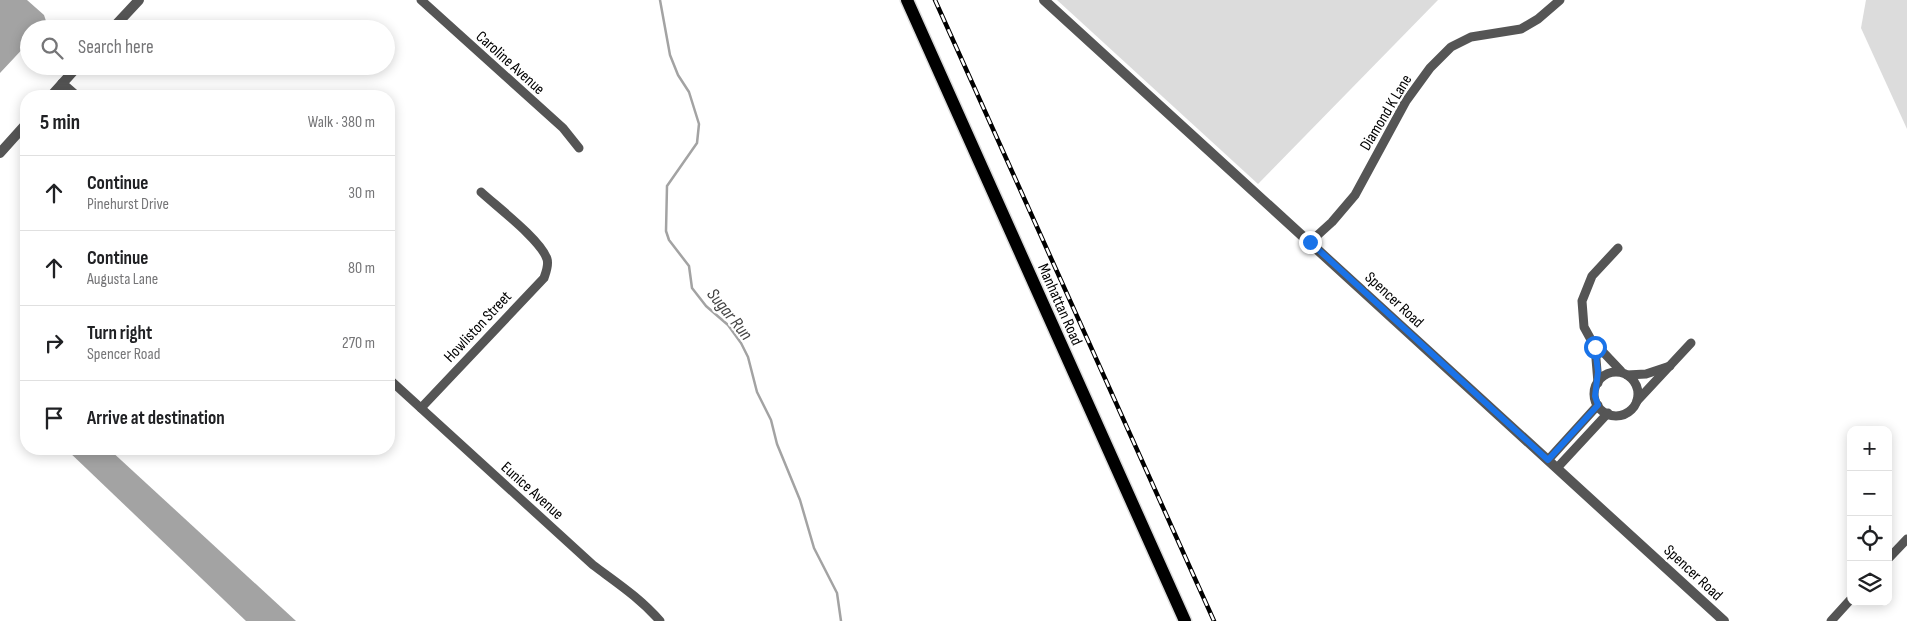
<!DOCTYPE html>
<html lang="en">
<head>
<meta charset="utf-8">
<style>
  :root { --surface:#fff; --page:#f6f6f6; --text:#202124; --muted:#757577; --line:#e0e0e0 }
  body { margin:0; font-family:"Sofia Sans Condensed",sans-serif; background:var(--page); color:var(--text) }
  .controls { position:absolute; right:15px; bottom:15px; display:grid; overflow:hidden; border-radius:10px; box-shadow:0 2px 12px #0003 }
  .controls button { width:45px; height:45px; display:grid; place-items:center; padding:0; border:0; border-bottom:1px solid var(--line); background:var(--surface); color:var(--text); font:25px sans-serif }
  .stop { position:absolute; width:15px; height:15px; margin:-11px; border:4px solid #1a73e8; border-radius:50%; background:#fff }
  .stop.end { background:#1a73e8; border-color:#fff; box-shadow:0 1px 5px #0008 }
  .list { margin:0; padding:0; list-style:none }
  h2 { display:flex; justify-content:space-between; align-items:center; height:65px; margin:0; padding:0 20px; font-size:21px }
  h2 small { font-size:16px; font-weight:400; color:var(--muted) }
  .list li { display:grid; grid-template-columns:32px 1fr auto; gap:15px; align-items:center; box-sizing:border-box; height:75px; padding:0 20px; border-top:1px solid var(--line) }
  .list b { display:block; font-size:19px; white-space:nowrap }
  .list p { margin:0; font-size:16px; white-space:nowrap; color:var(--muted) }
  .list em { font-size:16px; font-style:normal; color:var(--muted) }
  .icon { flex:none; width:28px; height:28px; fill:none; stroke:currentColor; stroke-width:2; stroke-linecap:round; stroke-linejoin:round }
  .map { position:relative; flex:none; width:1907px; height:621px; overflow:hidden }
  .search { position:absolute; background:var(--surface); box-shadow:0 2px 12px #0003; left:20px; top:20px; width:375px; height:55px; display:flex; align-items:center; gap:12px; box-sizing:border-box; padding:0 18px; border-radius:28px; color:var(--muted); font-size:19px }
  .panel { position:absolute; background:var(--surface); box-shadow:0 2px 12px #0003; left:20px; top:90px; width:375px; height:365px; border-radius:20px }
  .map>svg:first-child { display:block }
  .green { fill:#dcdcdc }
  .water { fill:#a3a3a3 }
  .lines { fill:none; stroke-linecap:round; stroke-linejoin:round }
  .stream { stroke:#a3a3a3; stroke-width:2.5 }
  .primary-casing { stroke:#dbdbdb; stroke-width:15 }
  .minor { stroke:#555; stroke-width:9 }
  .tertiary { stroke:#555; stroke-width:10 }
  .primary { stroke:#000; stroke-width:12 }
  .rail-casing { stroke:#000; stroke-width:4.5 }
  .rail { stroke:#fff; stroke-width:2.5; stroke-dasharray:8; stroke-linecap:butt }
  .route { stroke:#1a73e8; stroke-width:6 }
  .labels { text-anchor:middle; stroke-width:4.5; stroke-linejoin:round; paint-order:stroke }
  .street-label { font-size:16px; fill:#000; stroke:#fff }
  .water-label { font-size:18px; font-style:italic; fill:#444; stroke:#fff }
</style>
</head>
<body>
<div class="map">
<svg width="1907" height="621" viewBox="0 0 1907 621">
  <rect width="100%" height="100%" fill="#fff"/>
  <g class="green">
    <polygon points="1057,0 1438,0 1258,184"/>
    <polygon points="1866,0 1907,0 1907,129 1861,28"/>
  </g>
  <g class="water">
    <polygon points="0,0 27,0 44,15 47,24 42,29 29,29 29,42 0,73"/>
    <polygon points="66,449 109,449 296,621 246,621"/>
  </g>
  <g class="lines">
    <polyline class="stream" points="660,0 670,55 678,75 689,92 699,124 697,143 667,186 666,231 669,240 689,266 692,288 706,306 728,325 741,343 748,357 757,392 771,420 777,444 800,500 814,548 837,593 841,621"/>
    <defs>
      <polyline id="primary" points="907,0 1185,621"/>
    </defs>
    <use href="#primary" class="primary-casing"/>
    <g class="minor">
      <polyline points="421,0 563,128 579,148"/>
      <polyline points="62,83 77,96"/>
      <polyline points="1310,242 1332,222 1355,195 1406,101 1430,68 1451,47 1471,37 1521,29 1538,19 1560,0"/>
      <polyline points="1595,347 1604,353 1621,371"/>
      <circle cx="1616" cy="394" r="22"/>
      <polyline points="1627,375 1646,374 1670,366"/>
      <path d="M389,379L593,565C617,583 640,598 660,621"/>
      <polyline points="1598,383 1595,347 1584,327 1582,301 1592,276 1618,248"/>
      <polyline points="1637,401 1691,343"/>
      <path d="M421,408L544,278C546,272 549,265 547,259C541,240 496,206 481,192"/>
      <polyline points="1548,460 1598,405"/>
      <polyline points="1557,468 1608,413"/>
      <polyline points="1888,559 1907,539"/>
      <polyline points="1831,621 1851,599"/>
    </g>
    <g class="tertiary">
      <polyline points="1044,0 1724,621"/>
      <polyline points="112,29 139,0"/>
      <polyline points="51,96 78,66"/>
      <polyline points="0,153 26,124"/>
    </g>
    <use href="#primary" class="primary"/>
    <defs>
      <polyline id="rail" points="935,0 1214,621"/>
    </defs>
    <use href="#rail" class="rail-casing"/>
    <use href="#rail" class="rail"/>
  </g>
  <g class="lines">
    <polyline class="route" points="1310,242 1548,460 1598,405 1595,396 1598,372 1595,347"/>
  </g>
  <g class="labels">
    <g class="street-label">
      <text transform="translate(511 62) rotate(42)" y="6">Caroline Avenue</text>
      <text transform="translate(1385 112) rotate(-59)" y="6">Diamond K Lane</text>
      <text transform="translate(1395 299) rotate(43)" y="6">Spencer Road</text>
      <text transform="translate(1061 304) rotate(66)" y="6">Manhattan Road</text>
      <text transform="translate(477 326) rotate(-47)" y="6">Howliston Street</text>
      <text transform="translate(533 490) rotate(42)" y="6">Eunice Avenue</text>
      <text transform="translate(1694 572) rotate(43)" y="6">Spencer Road</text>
    </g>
    <g class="water-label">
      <text transform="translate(730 314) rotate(51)" y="6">Sugar Run</text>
    </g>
  </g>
</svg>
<div class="controls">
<button>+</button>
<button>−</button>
<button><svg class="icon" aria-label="locate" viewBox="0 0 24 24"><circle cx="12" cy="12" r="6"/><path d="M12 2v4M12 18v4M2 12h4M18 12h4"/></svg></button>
<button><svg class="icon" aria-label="layers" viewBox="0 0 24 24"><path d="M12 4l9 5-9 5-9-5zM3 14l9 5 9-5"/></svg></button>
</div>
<div class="stop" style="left:1595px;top:347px"></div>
<div class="stop end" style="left:1310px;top:242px"></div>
<div class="search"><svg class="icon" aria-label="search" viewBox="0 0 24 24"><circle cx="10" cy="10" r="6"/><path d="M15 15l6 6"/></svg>Search here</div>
<section class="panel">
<h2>5 min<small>Walk · 380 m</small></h2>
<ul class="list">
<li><svg class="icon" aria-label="ahead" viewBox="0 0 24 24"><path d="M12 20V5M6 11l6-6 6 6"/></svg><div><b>Continue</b><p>Pinehurst Drive</p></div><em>30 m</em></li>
<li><svg class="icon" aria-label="ahead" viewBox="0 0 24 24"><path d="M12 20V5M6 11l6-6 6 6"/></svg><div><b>Continue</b><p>Augusta Lane</p></div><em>80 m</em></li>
<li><svg class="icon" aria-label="right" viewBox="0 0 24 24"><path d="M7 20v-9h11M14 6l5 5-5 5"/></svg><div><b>Turn right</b><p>Spencer Road</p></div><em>270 m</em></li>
<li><svg class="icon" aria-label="arrive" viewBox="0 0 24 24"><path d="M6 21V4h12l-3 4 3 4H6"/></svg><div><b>Arrive at destination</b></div></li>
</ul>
</section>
</div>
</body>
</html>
